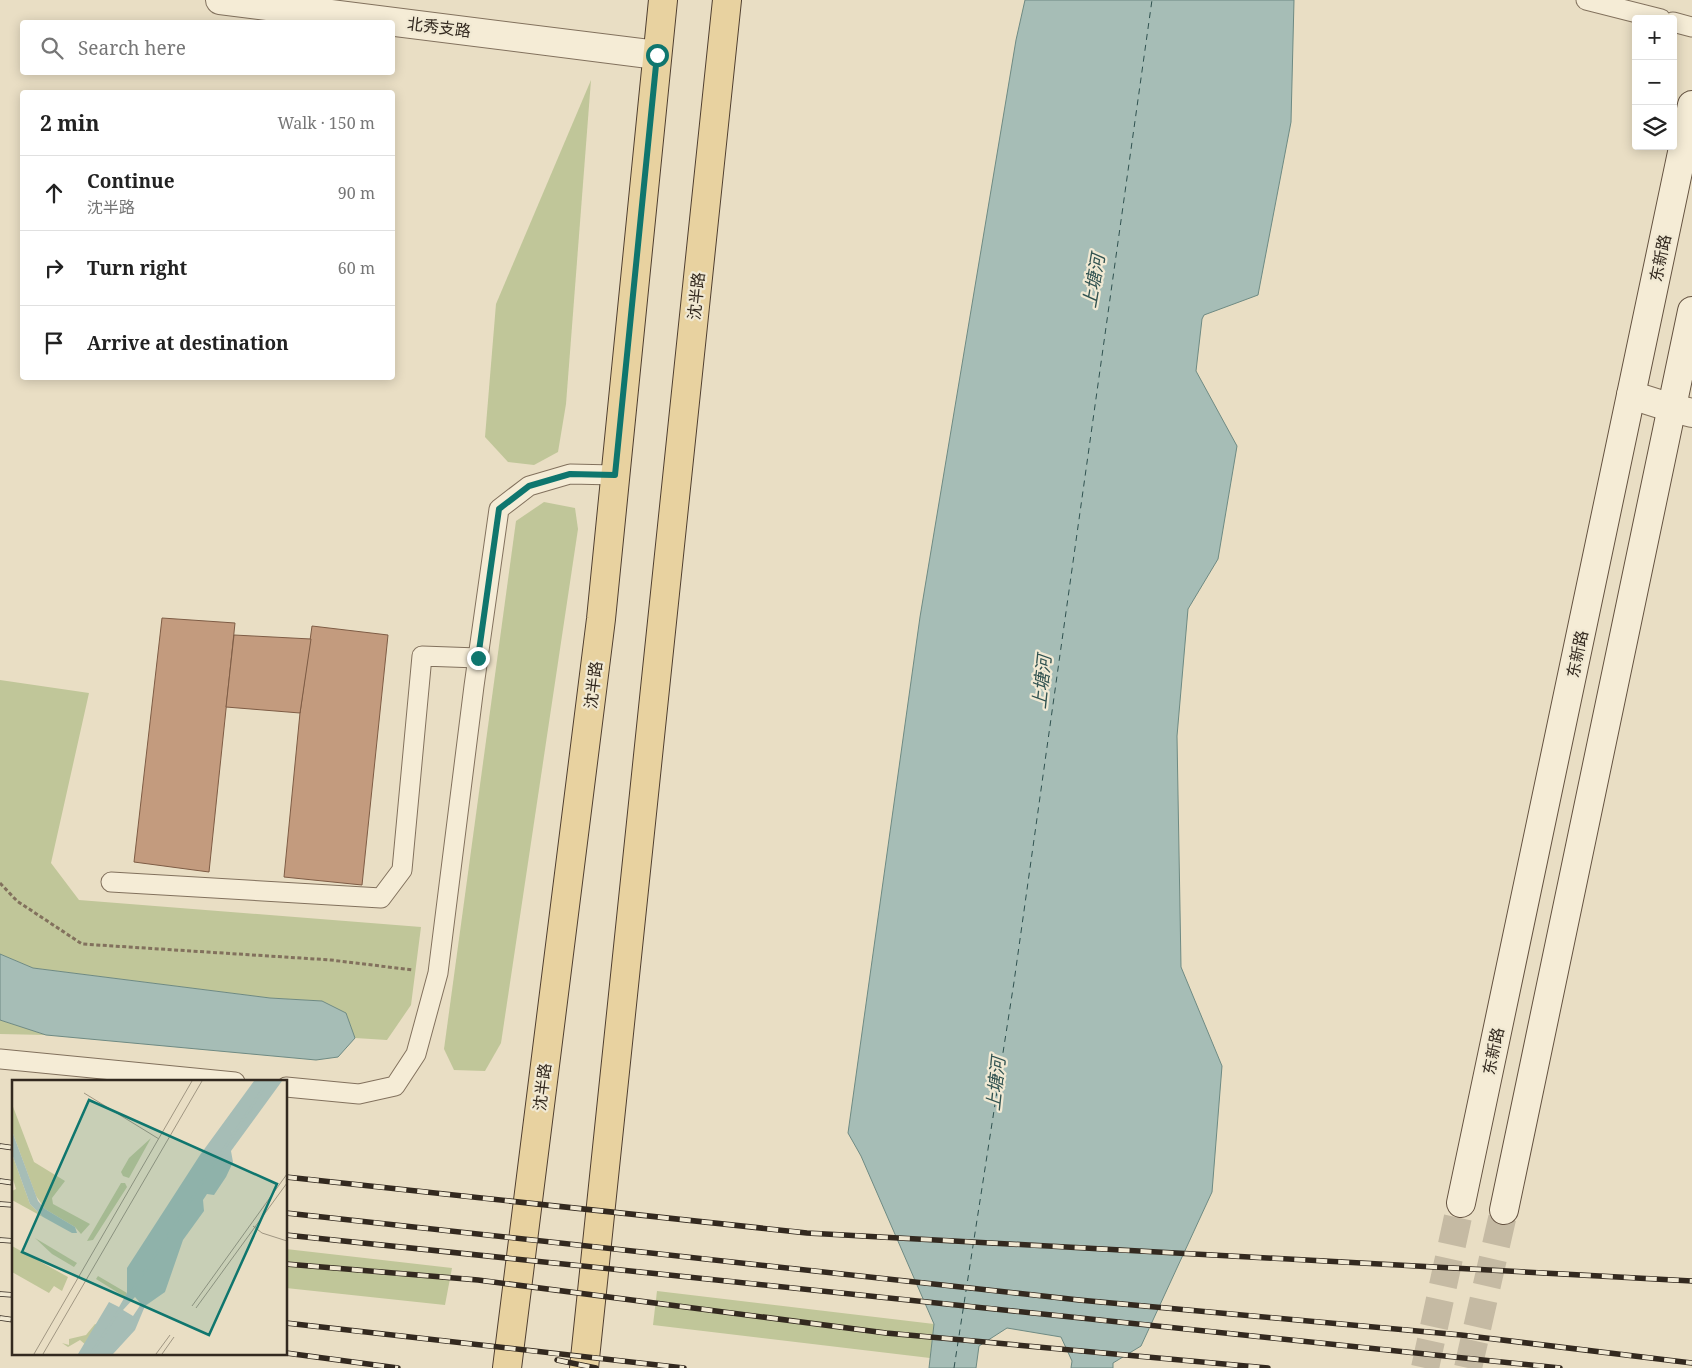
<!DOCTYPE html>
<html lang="en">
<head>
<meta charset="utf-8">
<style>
  :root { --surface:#fff; --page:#f2f2f2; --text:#222; --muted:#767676; --line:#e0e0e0 }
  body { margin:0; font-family:"Noto Serif","Noto Sans SC",serif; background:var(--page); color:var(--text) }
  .controls { position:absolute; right:15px; top:15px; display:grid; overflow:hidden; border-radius:5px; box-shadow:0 2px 12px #0003 }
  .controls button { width:45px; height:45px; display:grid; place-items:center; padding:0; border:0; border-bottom:1px solid var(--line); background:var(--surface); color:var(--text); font:25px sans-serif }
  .stop { position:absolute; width:15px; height:15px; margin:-11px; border:4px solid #0f766e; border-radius:50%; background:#fff }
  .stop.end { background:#0f766e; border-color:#fff; box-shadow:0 1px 5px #0008 }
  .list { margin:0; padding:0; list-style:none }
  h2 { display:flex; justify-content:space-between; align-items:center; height:65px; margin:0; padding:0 20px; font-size:21px }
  h2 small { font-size:16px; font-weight:400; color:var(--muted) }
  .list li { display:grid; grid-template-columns:32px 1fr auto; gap:15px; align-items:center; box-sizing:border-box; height:75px; padding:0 20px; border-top:1px solid var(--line) }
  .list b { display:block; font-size:19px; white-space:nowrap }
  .list p { margin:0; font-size:16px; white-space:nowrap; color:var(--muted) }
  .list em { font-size:16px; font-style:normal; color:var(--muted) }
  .icon { flex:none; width:28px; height:28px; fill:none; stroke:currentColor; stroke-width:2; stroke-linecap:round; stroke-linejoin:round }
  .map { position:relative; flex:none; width:1692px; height:1368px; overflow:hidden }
  .search { position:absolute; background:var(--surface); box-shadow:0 2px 12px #0003; left:20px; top:20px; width:375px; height:55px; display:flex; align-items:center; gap:12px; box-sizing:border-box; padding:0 18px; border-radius:5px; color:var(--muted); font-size:19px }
  .panel { position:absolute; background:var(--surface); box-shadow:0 2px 12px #0003; left:20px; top:90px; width:375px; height:290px; border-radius:5px }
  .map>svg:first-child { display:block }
  .green { fill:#c0c699 }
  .water { fill:#a6bdb6; stroke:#6e8a83 }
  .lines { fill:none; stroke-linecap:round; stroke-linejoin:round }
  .ferry { stroke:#305250; stroke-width:1; stroke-dasharray:6 5; stroke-linecap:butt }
  .building { fill:#c39b7e; stroke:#7e5c45 }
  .secondary-tunnel { stroke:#c5baa3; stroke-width:28; stroke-dasharray:28 14; stroke-linecap:butt }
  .service-casing { stroke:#82715d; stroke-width:21 }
  .minor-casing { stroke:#82715d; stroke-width:30 }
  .secondary-casing { stroke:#645240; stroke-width:30 }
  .primary-casing { stroke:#503f30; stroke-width:30 }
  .path { stroke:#82715d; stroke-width:3; stroke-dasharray:4 2.5; stroke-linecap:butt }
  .service { stroke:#f5ecd6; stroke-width:19 }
  .minor { stroke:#f5ecd6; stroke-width:28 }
  .secondary { stroke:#f5ecd6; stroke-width:28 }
  .primary { stroke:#e8d2a0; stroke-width:28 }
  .rail-casing { stroke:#33291f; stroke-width:5.5 }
  .rail { stroke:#f1e9d3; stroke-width:4; stroke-dasharray:11; stroke-linecap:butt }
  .route { stroke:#0f766e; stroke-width:6 }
  .labels { text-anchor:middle; stroke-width:4.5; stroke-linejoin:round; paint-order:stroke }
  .street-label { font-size:16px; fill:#33291f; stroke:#f1e9d3 }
  .water-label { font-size:18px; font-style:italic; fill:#305250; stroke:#f1e9d3 }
  .inset-river { fill:none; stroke:#a6bdb6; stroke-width:2.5 }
  .inset-road { fill:none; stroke:#a09682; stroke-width:1 }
  .view { fill:#0f766e; fill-opacity:0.15; stroke:#0f766e; stroke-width:2.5 }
  .inset-edge { fill:none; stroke:#33291f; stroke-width:2.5 }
</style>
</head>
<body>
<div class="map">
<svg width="1692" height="1368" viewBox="0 0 1692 1368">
  <rect width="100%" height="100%" fill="#e9dec4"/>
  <g class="green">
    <polygon points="591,80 566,404 558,452 534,465 508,462 485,437 496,304"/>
    <polygon points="544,502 575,508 578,529 501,1043 485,1071 454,1070 444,1049 516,521"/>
    <polygon points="0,680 89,693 51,863 79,900 421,927 411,1005 387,1040 355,1038 346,1013 322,1001 270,998 33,968 0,954"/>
    <polygon points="0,1020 46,1035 0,1034"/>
    <polygon points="286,1249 452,1268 445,1305 286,1288"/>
    <polygon points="657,1291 934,1324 930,1358 653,1325"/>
  </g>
  <g class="water">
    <polygon points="1025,0 1294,0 1291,122 1258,295 1204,315 1202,319 1196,371 1237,446 1218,559 1188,609 1177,736 1181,967 1222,1066 1212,1192 1141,1346 1113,1363 1113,1368 1071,1368 1072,1361 1061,1337 1007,1328 979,1346 976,1368 929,1368 934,1324 861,1156 848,1133 920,617 1016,40"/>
    <polygon points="0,954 33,968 270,998 322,1001 346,1013 355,1038 338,1057 316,1060 46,1035 0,1020"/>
  </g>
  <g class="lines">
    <polyline class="ferry" points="954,1368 1014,982 1152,0"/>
  </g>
  <g class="building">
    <polygon points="162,618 235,623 209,872 134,862"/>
    <polygon points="312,626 388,635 362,885 284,877 300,713"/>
    <polygon points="234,635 311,639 300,713 226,707"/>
  </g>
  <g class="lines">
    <g class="secondary-tunnel">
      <polyline points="1425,1368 1461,1203"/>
      <polyline points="1468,1368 1504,1210"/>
    </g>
    <defs>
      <g id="service">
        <polyline points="1586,0 1661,19"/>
        <polyline points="1673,22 1692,27"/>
        <polyline points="111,882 381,898 402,870 422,656 478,658"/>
        <polyline points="0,1059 235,1082"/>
        <polyline points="286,1087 359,1094 395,1086 416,1054 438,973 474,686 499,509 529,486 570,474 615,475"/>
      </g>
      <g id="minor">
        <polyline points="220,0 657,55"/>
        <polyline points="1631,395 1672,408 1692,413"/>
      </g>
      <g id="secondary">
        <polyline points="1461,1203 1692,105"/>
        <polyline points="1504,1210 1692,311"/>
      </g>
      <g id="primary">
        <polyline points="507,1368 601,619 663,0"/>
        <polyline points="584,1368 727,0"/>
      </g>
    </defs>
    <use href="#service" class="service-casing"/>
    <use href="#minor" class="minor-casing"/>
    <use href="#secondary" class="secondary-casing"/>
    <use href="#primary" class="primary-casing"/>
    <polyline class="path" points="0,883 17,901 82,944 331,960 413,970"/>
    <use href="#service" class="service"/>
    <use href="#minor" class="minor"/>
    <use href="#secondary" class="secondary"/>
    <use href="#primary" class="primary"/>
    <defs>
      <g id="rail">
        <polyline points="0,1146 14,1148"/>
        <polyline points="286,1177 807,1233 1692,1281"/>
        <polyline points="0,1181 14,1183"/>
        <polyline points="0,1204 14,1205"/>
        <polyline points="286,1213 1079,1300 1461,1335 1692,1363"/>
        <polyline points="286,1235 1560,1368"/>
        <polyline points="0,1240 14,1241"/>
        <polyline points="286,1264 478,1280 886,1333 1268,1368"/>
        <polyline points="0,1294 14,1295"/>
        <polyline points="0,1318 14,1320"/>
        <polyline points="286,1323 684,1368"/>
        <polyline points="286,1353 398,1368"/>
        <polyline points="557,1360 596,1368"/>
      </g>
    </defs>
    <use href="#rail" class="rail-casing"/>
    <use href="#rail" class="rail"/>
  </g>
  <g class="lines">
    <polyline class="route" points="478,658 499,509 529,486 570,474 615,475 657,55"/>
  </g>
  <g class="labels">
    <g class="street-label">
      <text transform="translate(439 27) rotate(7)" y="6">北秀支路</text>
      <text transform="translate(1660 258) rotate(-78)" y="6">东新路</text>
      <text transform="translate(696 296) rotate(-84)" y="6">沈半路</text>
      <text transform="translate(1577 654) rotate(-78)" y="6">东新路</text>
      <text transform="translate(593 685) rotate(-83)" y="6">沈半路</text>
      <text transform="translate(1493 1051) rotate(-78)" y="6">东新路</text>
      <text transform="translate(542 1087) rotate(-83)" y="6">沈半路</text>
    </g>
    <g class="water-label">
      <text transform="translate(1094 281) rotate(-80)" y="6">上塘河</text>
      <text transform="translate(1042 682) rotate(-84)" y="6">上塘河</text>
      <text transform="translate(996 1084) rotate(-84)" y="6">上塘河</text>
    </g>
  </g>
  <g transform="translate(12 1080)">
    <rect width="275" height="275" fill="#e9dec4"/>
    <path d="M0,24L22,82L53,101L40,118L41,124L78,144L69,154L63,147L33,129L24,116L0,51ZM139,58L117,98L111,96L109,92L117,78ZM0,74L18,124L31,137L0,120V111L4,109L0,96ZM109,103H113L115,107L81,160L75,161ZM23,158L65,183L62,187L40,174ZM0,166L56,197L50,211L42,206L37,213L0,192ZM86,196L115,213L113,217L84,199ZM83,244L86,245L74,265L68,260L56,267L50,263L57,265V259L74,255Z" fill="#c0c699"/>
    <path d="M242,1H270L219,71L221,82L214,97L202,115L195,114L191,120L192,131L171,160L153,212L133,226L123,250L101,274H66L97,222L107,227L115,213V188L188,75ZM123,217L129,224L121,236L111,230ZM0,51L26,121L33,129L63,147L65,153H60L31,137L18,124L0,74Z" fill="#a6bdb6" fill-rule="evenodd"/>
    <path class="inset-river" d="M79,274L256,1"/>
    <path class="inset-road" d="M72,13L147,59M241,146L250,153L275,161M180,226L275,94M184,228L275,103M22,274L180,1M31,274L190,1M144,274L158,255M150,274L162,257"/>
    <path class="view" d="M77,20L265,104L197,255L10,172Z"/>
    <rect width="275" height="275" class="inset-edge"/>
  </g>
</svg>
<div class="controls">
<button>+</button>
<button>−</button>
<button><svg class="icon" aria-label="layers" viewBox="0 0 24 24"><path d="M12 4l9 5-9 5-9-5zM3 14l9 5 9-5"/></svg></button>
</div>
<div class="stop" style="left:657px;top:55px"></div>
<div class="stop end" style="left:478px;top:658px"></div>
<div class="search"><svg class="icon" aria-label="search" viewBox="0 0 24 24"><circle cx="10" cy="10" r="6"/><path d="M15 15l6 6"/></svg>Search here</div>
<section class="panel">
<h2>2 min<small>Walk · 150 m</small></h2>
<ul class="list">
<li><svg class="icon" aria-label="ahead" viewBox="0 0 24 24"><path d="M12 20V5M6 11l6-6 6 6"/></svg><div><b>Continue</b><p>沈半路</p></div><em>90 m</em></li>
<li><svg class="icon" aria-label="right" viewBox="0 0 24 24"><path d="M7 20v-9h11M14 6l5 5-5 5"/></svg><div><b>Turn right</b></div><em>60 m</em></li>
<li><svg class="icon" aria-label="arrive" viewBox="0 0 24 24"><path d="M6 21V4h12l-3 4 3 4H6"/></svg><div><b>Arrive at destination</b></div></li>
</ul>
</section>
</div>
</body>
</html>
